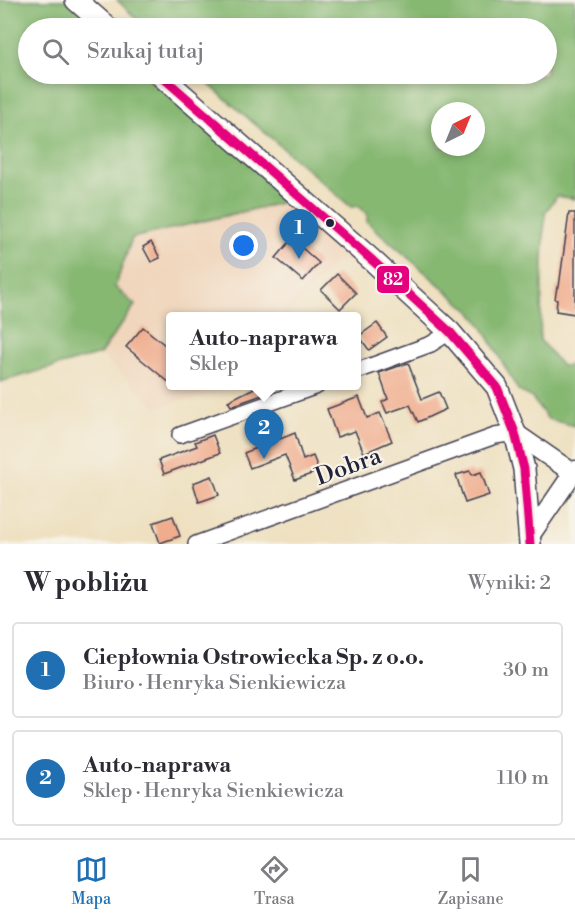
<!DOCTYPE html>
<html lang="pl">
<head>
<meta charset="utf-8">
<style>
  :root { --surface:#fff; --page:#f7f7f7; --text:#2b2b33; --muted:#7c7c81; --line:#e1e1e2; --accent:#1f6fb2 }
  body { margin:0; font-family:"Libre Bodoni",serif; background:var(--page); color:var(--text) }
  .compass { position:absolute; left:431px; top:102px; width:54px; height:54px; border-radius:50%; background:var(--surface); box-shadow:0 3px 9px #0003; rotate:43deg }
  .you { position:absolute; left:244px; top:246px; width:21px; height:21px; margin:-15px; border:4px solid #fff; border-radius:50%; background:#1a73e8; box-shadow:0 0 0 9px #1a73e833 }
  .badge { display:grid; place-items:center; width:39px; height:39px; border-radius:50%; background:var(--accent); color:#fff; font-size:20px; font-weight:700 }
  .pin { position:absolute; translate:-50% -50px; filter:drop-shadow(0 2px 3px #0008) }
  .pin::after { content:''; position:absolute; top:32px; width:21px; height:18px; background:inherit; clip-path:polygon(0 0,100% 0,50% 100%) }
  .popup { position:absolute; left:166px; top:312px; width:195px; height:78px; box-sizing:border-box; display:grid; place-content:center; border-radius:6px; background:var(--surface); filter:drop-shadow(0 2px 4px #0005); font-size:20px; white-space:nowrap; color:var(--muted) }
  .popup b { font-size:22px; color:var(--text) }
  .popup::after { content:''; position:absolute; left:50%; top:100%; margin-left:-12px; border:12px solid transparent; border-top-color:var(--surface) }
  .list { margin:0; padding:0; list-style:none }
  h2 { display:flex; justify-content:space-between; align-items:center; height:78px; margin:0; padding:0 24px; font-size:26px }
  h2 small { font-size:20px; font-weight:400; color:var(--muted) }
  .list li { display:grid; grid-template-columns:39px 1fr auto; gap:18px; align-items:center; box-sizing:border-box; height:96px; margin:0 12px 12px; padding:0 12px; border:2px solid var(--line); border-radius:6px }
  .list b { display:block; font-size:22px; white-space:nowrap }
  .list p { margin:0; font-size:20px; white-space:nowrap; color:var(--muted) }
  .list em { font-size:20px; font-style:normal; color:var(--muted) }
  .icon { flex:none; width:33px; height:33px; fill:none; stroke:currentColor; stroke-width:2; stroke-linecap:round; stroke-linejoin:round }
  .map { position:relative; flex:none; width:575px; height:544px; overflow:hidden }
  .search { position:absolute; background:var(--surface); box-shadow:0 3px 9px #0003; left:18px; right:18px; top:18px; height:66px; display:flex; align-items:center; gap:15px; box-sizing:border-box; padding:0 21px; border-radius:33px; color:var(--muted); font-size:22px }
  .sheet { height:294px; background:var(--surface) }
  nav { display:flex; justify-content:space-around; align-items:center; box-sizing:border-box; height:84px; border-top:2px solid var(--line); background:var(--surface); font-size:16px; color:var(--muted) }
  nav a { display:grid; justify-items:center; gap:3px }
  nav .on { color:var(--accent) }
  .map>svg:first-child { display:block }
  .built { fill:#f0d6bc }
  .forest { fill:#86b872; stroke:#546d56; stroke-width:1.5; fill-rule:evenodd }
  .building { fill:#f0ac8d }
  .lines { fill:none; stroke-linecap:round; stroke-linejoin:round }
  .minor-casing { stroke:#413e4f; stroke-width:18 }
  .tertiary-casing { stroke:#413e4f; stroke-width:21 }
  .secondary-casing { stroke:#413e4f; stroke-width:24 }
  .minor { stroke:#fff; stroke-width:15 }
  .tertiary { stroke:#fff; stroke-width:18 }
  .secondary { stroke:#fff; stroke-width:21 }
  .bus-1-casing { stroke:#f7f3e8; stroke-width:14 }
  .bus-1 { stroke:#e5007d; stroke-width:9 }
  .bus-dot { fill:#22223b; stroke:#f7f3e8; stroke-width:2 }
  .labels { text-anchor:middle; stroke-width:4.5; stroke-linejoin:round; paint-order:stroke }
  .street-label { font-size:24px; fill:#22223b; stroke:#f7f3e8 }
  .line-badge { stroke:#f7f3e8; stroke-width:2 }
  .badge-label { font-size:16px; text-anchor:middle; font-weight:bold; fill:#fff }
</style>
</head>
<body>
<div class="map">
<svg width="575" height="544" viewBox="0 0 575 544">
  <rect width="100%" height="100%" fill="#f7f3e8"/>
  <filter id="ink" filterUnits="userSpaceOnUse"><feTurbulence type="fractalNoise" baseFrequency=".0167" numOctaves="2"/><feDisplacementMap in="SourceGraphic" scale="12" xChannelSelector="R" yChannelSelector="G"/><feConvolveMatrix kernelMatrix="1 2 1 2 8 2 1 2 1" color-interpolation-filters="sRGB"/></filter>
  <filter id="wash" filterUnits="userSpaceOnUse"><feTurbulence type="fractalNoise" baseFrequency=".008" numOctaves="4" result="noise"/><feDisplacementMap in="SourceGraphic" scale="24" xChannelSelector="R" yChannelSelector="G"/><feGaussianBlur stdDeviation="1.35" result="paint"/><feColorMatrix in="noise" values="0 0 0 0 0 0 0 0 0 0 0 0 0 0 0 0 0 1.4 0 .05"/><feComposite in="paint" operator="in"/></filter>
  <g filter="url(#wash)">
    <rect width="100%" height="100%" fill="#eee0c0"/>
    <polygon class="built" points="301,198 373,261 337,261 287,316 171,316 171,386 223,386 216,393 156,407 100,354 135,306 115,287 132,238"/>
    <g class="forest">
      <polygon points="0,0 76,0 108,28 28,28 28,74 159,74 301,198 132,238 115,287 135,305 100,354 0,382"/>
      <path d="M117,0H575V199L557,196L545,213L540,340L562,366L575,365V426L548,419L532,398L518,390L482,326L473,314L367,222V214L358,206L351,207L197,74H546V28H146ZM440,111H476V147H440Z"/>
    </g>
    <g id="blocks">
      <g class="building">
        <polygon points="569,213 575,213 575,314 556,311 557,300 555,299 557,287 559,287"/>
        <polygon points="292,239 319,263 303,281 276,258"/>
        <polygon points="151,242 160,258 151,262 143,247"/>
        <polygon points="337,274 356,293 340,309 321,290"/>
        <polygon points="377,323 387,337 369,350 359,336"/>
        <polygon points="143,327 171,350 171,384 126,347"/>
        <polygon points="408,363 422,399 439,392 446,409 418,422 410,405 387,413 382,402 388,399 379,373"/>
        <polygon points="258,386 262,395 231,406 228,401"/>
        <polygon points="359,397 367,418 380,413 392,441 364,453 355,431 337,437 327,409"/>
        <polygon points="295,433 303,460 313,456 319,471 295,480 285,455 250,468 244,453"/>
        <polygon points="213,435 220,453 164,474 159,460 197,446 195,442"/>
        <polygon points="470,471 472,475 481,472 489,495 465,503 456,475"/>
        <polygon points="212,476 219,495 199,502 193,483"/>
        <polygon points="173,516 180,536 160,543 153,523"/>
      </g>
    </g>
  </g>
  <g filter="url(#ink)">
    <use href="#blocks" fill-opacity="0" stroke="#413e4f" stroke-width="1.5"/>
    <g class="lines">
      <defs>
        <g id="minor">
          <polyline points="357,371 431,344 450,332"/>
          <polyline points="180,435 317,386"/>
          <polyline points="196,544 495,436 515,433"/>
        </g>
        <g id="tertiary">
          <polyline points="515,433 573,473"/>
          <polyline points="530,536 575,470"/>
        </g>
        <g id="secondary">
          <polyline points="76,0 108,28"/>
          <polyline points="159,74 373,261 450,332 497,387 515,433 524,469 530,544"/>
        </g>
      </defs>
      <use href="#minor" class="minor-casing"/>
      <use href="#tertiary" class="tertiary-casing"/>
      <use href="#secondary" class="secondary-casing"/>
      <use href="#minor" class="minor"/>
      <use href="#tertiary" class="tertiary"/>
      <use href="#secondary" class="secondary"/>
      <defs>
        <polyline id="bus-1" points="159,74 373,261 450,332 497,387 515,433 524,469 530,544"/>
      </defs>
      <use href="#bus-1" class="bus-1-casing"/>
      <use href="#bus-1" class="bus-1"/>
    </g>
  </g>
  <circle class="bus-dot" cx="330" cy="223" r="5"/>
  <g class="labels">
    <g class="street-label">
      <text transform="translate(348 466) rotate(-20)" y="8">Dobra</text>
    </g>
  </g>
  <rect class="line-badge" x="376" y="265" width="34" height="29" rx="6" fill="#e5007d"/>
  <g class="badge-label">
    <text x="393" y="285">82</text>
  </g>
</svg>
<svg class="compass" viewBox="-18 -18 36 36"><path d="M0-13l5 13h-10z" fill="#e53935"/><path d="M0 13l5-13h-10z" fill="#7c7c81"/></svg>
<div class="you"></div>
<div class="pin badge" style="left:299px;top:259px">1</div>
<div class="pin badge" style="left:264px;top:459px">2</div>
<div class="popup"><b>Auto-naprawa</b>Sklep</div>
<div class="search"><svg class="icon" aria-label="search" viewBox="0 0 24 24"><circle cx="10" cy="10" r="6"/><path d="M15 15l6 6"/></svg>Szukaj tutaj</div>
</div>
<section class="sheet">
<h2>W pobliżu<small>Wyniki: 2</small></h2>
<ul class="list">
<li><span class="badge">1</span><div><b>Ciepłownia Ostrowiecka Sp. z o.o.</b><p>Biuro · Henryka Sienkiewicza</p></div><em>30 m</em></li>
<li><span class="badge">2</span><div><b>Auto-naprawa</b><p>Sklep · Henryka Sienkiewicza</p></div><em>110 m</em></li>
</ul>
</section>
<nav>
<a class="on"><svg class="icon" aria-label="map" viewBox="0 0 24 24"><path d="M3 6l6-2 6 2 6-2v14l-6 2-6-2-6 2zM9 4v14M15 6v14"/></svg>Mapa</a>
<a><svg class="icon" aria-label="directions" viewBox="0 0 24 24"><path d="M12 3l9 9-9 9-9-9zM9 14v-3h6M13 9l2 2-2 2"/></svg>Trasa</a>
<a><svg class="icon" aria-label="saved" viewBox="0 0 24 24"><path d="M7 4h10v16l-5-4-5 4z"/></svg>Zapisane</a>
</nav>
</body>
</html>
